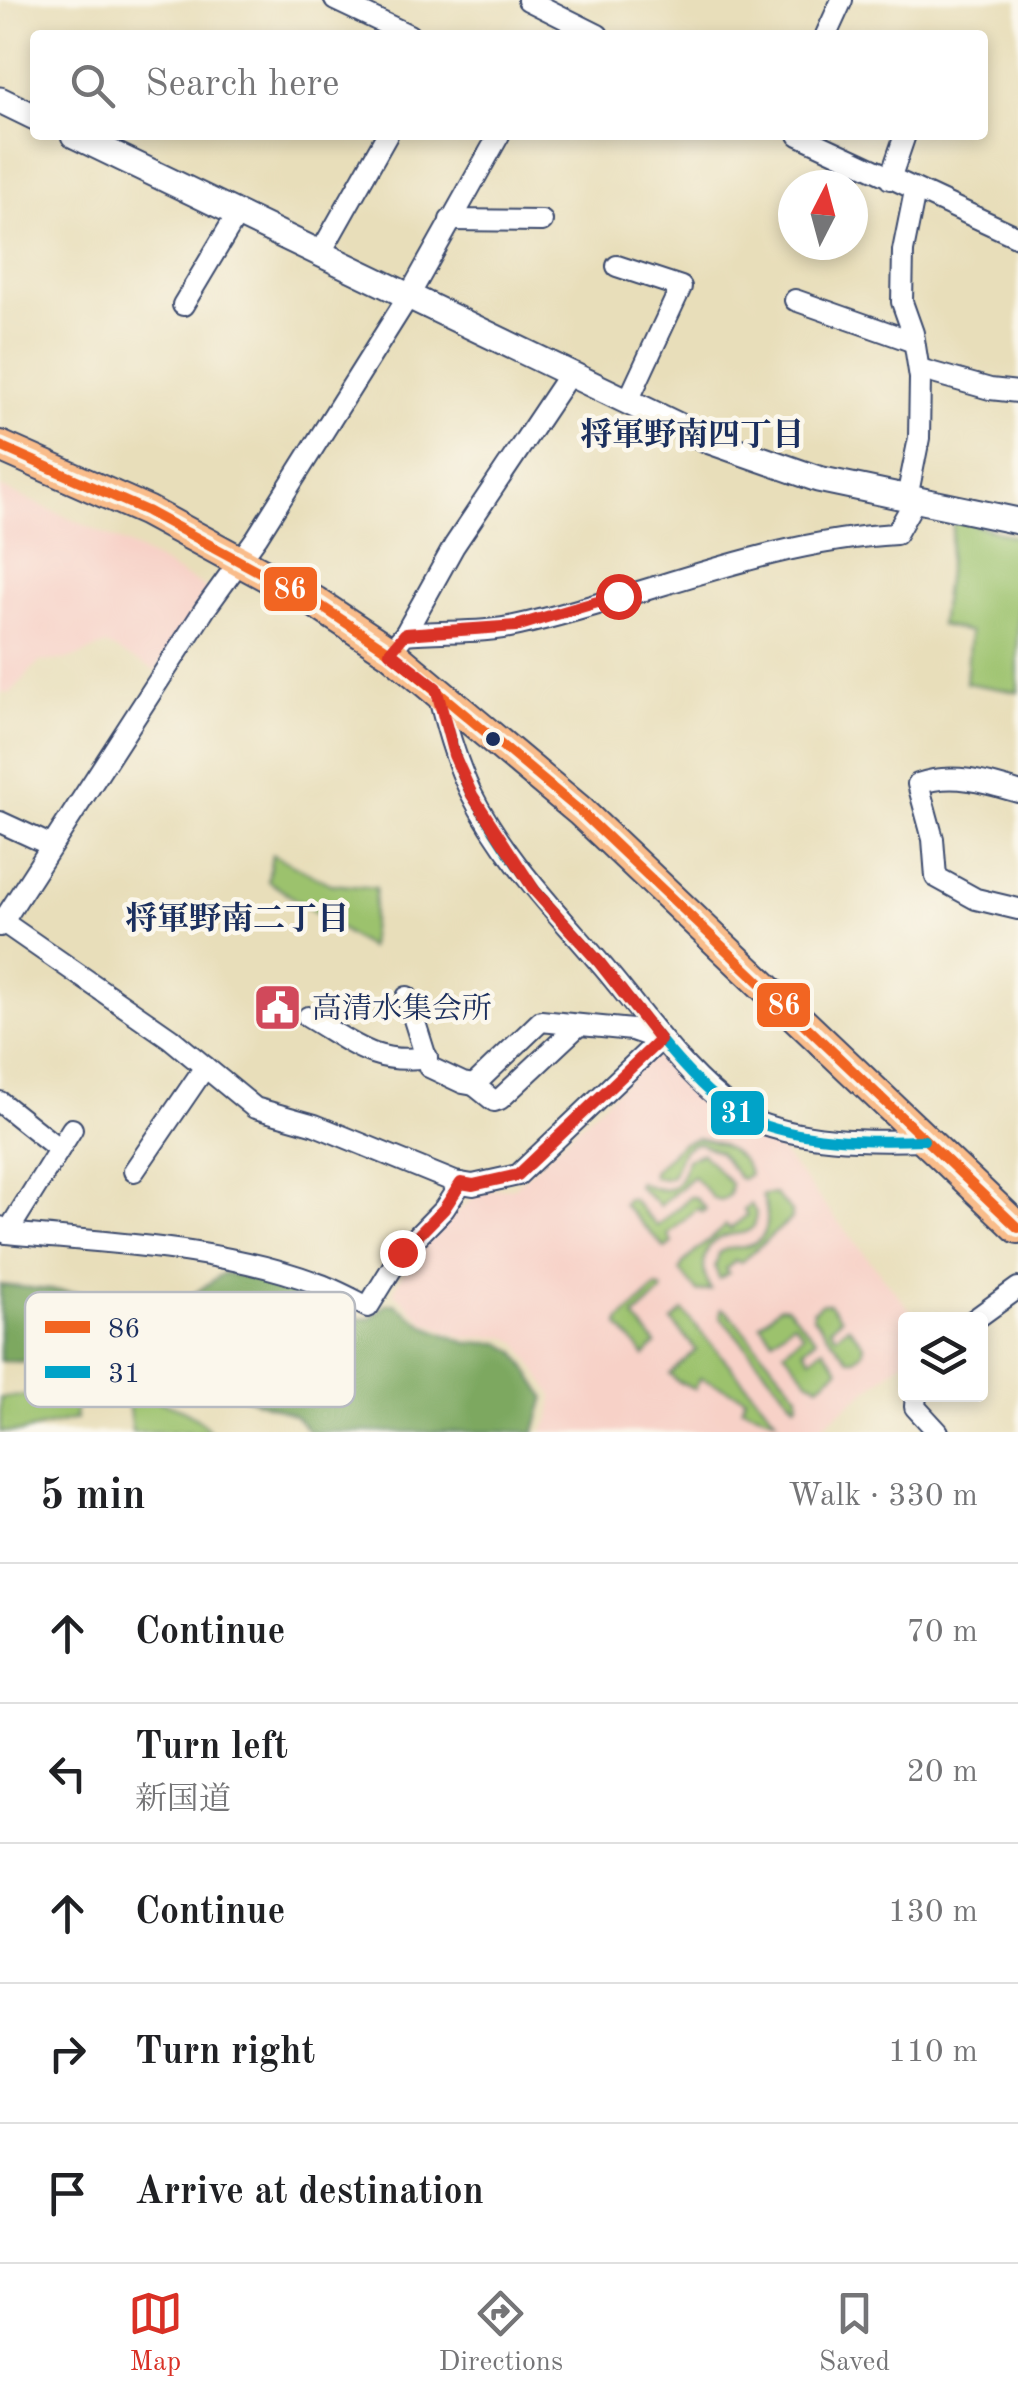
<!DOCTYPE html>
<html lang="en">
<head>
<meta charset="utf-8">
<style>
  :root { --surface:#fff; --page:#f6f6f6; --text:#202124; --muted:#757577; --line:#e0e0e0; --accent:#d93025 }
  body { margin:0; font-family:"Old Standard TT","Noto Serif JP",serif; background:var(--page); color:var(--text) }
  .controls { position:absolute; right:30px; bottom:30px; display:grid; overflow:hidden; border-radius:10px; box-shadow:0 5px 15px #0003 }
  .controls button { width:90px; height:90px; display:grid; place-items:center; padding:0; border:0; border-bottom:2px solid var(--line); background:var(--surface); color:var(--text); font:50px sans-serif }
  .compass { position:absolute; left:778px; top:170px; width:90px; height:90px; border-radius:50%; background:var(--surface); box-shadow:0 5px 15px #0003; rotate:6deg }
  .stop { position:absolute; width:30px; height:30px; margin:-22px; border:8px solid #d93025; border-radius:50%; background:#fff }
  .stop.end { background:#d93025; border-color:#fff; box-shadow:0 2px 10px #0008 }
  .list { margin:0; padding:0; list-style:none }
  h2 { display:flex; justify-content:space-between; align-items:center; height:130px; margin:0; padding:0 40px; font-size:42px }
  h2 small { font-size:32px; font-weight:400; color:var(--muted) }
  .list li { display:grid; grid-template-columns:65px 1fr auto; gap:30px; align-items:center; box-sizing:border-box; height:140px; padding:0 40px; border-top:2px solid var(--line) }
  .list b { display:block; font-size:38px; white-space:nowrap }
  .list p { margin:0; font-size:32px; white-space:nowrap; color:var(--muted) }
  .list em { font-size:32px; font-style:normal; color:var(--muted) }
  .icon { flex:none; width:55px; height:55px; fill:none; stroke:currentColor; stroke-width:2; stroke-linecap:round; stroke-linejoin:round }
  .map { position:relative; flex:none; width:1018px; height:1432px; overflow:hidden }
  .search { position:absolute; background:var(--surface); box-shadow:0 5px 15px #0003; left:30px; right:30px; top:30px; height:110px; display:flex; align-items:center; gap:25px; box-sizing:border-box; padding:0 35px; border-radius:10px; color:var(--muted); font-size:38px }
  .sheet { height:830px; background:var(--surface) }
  nav { display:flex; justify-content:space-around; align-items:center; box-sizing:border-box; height:140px; border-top:2px solid var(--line); background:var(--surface); font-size:28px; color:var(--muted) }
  nav a { display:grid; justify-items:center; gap:5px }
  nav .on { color:var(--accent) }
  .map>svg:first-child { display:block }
  .built { fill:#f7d1c7 }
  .green { fill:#9cc26d; stroke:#5c7866; stroke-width:2.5 }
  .forest { fill:#7da860; stroke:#4c6c5f; stroke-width:2.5 }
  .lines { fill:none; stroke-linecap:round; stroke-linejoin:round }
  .minor-casing { stroke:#3a496c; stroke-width:24 }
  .tertiary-casing { stroke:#3a496c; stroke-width:29 }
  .primary-casing { stroke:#3a496c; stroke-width:34 }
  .minor { stroke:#fff; stroke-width:20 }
  .tertiary { stroke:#fff; stroke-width:25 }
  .primary { stroke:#f9bc8a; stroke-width:30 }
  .bus-1-casing { stroke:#fbf7ec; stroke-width:18 }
  .bus-2-casing { stroke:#fbf7ec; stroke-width:18 }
  .bus-1 { stroke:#f26522; stroke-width:10 }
  .bus-2 { stroke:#01a3c8; stroke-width:10 }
  .route { stroke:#d93025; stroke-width:12 }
  .bus-dot { fill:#1b2f5e; stroke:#fbf7ec; stroke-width:4 }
  .labels { text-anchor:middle; stroke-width:9; stroke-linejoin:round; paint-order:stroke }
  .poi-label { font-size:30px; fill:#1b2f5e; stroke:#fbf7ec; text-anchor:start }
  .neighbourhood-label { font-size:32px; font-weight:bold; fill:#1b2f5e; stroke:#fbf7ec }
  .key { fill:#fbf7ec; stroke:#b8bbc1; stroke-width:2.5 }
  .key-label { font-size:28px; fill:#1b2f5e }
  .line-badge { stroke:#fbf7ec; stroke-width:4 }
  .badge-label { font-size:28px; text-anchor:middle; font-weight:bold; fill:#fff }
</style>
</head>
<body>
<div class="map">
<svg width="1018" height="1432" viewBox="0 0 1018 1432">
  <rect width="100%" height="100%" fill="#fbf7ec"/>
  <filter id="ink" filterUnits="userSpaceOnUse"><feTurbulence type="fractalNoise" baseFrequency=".01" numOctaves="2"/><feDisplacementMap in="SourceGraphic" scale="20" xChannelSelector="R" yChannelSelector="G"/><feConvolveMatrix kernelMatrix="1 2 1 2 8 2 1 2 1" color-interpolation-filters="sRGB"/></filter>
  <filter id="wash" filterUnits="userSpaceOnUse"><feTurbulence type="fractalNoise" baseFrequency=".0048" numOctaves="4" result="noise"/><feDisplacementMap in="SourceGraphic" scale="40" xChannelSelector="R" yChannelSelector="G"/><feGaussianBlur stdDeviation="2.25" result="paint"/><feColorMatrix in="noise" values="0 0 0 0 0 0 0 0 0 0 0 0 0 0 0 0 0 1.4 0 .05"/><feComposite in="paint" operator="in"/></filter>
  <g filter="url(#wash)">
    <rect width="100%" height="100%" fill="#e8deba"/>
    <g class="built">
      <polygon points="0,487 129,545 208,589 156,671 106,645 71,659 39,662 10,694 0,692"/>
      <polygon points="660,1055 675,1062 767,1134 916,1317 915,1319 906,1320 905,1360 815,1432 542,1432 550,1419 553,1396 518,1343 506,1337 465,1338 425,1322 393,1292 404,1270 440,1227 479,1192 514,1187 652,1057"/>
    </g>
    <g class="green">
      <polygon points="954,518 1018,538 1018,692 966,683 970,632 940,625"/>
      <polygon points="272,854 330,884 376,888 369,948 268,881"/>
      <path d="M697,1138C717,1141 745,1153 749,1174L742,1179L739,1178L719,1152L699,1143C678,1145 680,1161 672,1176L665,1179L653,1177V1171L682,1143Z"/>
      <path d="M702,1153L731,1184L729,1195L721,1201L714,1199L693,1176L660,1206L638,1186L639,1182C670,1197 678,1191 687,1159Z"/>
      <path d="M775,1194L792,1212L791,1219L740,1263L736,1260L726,1269L729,1273L719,1279L715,1267L719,1253C728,1247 733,1248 743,1247C772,1242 770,1216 762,1195Z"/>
      <polygon points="690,1197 695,1197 706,1209 702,1212 698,1208 668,1234 672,1243 665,1248 623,1204 626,1199 632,1199 657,1226"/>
      <path d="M751,1204L756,1213L754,1226C745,1236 737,1232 725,1236C699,1244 701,1273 711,1290L698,1292L680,1271L683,1263L726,1225L730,1229L747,1215L744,1210Z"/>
      <polygon points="657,1287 662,1289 662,1292 634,1317 656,1344 645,1356 619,1326 620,1320"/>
      <polygon points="822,1303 829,1304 841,1318 830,1328 836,1336 848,1326 864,1344 863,1352 855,1359 848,1359 813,1317 813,1311"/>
      <polygon points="780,1306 787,1307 816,1339 804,1349 811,1358 823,1348 839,1369 819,1385 809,1381 784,1351 803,1334 793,1322 773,1339 760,1324"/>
      <polygon points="721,1309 727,1311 798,1394 798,1403 795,1405 720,1316"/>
      <polygon points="683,1311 776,1419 742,1408 745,1397 700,1378 695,1389 677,1381 670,1374 696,1350 672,1321"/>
      <polygon points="74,1390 76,1419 21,1432 0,1432 0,1398"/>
      <path d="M127,1394C154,1399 195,1408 210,1432H132Z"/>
    </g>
    <polygon class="forest" points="223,1273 268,1280 361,1319 371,1318 386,1304 395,1304 427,1327 467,1343 500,1343 516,1352 545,1397 535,1432 310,1432 294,1415 195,1379 77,1363 0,1361 0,1285 151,1300 187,1299"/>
  </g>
  <g filter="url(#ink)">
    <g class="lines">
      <defs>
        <g id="minor">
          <polyline points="335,0 409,35"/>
          <polyline points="528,0 598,35"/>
          <polyline points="826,35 842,0"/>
          <polyline points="799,135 1018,237"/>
          <polyline points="890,179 905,135"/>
          <polyline points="450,220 542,221"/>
          <polyline points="321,252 387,135"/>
          <polyline points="617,266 681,287 628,401"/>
          <polyline points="795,300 914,342"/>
          <polyline points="183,305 238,213"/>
          <polyline points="919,369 990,389 1018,392"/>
          <polyline points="907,498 919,438 920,378 913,333 902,302 903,251 915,191"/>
          <polyline points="405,634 454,546 570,373"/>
          <path d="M390,652L405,634C442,630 482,634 519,625C644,597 766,541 896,534L915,500"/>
          <path d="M437,690C446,725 455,759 470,791C502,856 553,908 599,962C639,1008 672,1059 720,1099C727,1105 735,1113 744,1117C798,1142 866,1142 924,1140"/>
          <path d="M1018,792C985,782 952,772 918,784L933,839L936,877L976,899L1018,909"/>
          <polyline points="0,822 50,845"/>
          <polyline points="3,922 170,1038 255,1108 315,1125 455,1182 473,1185 518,1175 660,1040"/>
          <polyline points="0,926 205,609 257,537 410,294 499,135"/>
          <polyline points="407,997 429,1067 463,1083 474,1085 541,1021 632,1030 658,1039"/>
          <path d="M308,1017C351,1042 375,1066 427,1057"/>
          <polyline points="474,1085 494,1101 500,1099 579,1025"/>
          <polyline points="0,1102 59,1149"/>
          <polyline points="134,1171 205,1067"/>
          <path d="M0,1227L7,1233C110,1243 221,1247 319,1284C336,1290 352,1299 368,1307L402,1252L444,1209L461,1183"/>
          <polyline points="7,1233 72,1129"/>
          <polyline points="974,1320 1018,1288"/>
          <polyline points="916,1394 915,1407 938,1432"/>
        </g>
        <g id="tertiary">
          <polyline points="0,100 35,117"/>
          <polyline points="74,135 710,441 818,479 1018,521"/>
        </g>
        <polyline id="primary" points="0,446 147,511 315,602 390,652 580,811 1018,1228"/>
      </defs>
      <use href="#minor" class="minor-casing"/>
      <use href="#tertiary" class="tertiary-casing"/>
      <use href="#primary" class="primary-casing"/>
      <use href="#minor" class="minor"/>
      <use href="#tertiary" class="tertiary"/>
      <use href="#primary" class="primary"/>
      <defs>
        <polyline id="bus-1" points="0,446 147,511 315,602 390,652 580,811 1018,1228"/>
        <path id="bus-2" d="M446,725C453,750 460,775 473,797C492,829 514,864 537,892C558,918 582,941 603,967C637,1009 696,1094 744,1117C796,1142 868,1142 924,1140"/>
      </defs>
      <use href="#bus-1" class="bus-1-casing"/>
      <use href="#bus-2" class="bus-2-casing"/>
      <use href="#bus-1" class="bus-1"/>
      <use href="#bus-2" class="bus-2"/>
    </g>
  </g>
  <g class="lines" filter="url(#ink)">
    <polyline class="route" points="402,1252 444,1209 461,1183 473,1185 518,1175 660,1040 599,962 535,891 472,795 454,755 436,688 390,652 405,634 516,626 618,596"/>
  </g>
  <defs>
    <symbol id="civic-square" viewBox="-11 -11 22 22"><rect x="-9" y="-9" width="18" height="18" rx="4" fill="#d1495b" stroke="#fbf7ec"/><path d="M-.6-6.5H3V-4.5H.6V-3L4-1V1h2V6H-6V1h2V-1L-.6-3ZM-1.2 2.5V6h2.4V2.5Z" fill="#fff"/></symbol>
  </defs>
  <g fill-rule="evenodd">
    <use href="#civic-square" x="250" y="980" width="55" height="55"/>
  </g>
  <circle class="bus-dot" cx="493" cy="739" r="9"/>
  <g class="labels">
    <g class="poi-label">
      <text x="312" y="1018">高清水集会所</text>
    </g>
    <g class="neighbourhood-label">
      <text x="692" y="445">将軍野南四丁目</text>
      <text x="237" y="929">将軍野南二丁目</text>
    </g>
  </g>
  <rect x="25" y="1292" width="330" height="115" rx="15" class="key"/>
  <rect x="45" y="1321" width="45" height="12" fill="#f26522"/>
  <rect x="45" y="1366" width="45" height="12" fill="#01a3c8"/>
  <g class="key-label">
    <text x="108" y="1337">86</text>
    <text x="108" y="1382">31</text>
  </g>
  <g class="line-badge">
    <rect x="262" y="565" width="57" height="48" rx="10" fill="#f26522"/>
    <rect x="755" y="981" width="57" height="48" rx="10" fill="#f26522"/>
    <rect x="709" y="1089" width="57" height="48" rx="10" fill="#01a3c8"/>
  </g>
  <g class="badge-label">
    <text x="290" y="598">86</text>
    <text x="784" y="1014">86</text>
    <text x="737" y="1122">31</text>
  </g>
</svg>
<div class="controls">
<button><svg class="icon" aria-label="layers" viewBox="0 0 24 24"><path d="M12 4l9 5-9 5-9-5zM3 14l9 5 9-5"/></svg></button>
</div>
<svg class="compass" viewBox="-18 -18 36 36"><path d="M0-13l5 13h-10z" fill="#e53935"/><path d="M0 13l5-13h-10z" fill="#757577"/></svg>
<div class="stop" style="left:618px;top:596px"></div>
<div class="stop end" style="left:402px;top:1252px"></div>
<div class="search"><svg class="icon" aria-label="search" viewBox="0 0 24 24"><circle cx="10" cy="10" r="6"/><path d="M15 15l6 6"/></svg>Search here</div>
</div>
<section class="sheet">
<h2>5 min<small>Walk · 330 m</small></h2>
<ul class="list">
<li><svg class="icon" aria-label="ahead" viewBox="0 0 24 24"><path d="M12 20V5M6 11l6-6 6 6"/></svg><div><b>Continue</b></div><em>70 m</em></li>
<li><svg class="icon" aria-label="left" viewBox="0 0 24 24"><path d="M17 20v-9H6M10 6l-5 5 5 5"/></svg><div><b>Turn left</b><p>新国道</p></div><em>20 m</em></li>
<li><svg class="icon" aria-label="ahead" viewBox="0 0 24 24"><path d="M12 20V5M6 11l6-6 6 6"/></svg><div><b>Continue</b></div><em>130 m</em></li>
<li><svg class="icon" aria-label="right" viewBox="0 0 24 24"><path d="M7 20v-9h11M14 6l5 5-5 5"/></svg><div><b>Turn right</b></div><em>110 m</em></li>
<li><svg class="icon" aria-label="arrive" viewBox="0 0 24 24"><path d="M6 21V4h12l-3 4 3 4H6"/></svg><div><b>Arrive at destination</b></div></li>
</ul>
</section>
<nav>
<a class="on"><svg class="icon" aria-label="map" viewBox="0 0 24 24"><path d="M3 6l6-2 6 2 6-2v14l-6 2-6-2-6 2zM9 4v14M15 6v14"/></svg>Map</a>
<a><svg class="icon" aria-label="directions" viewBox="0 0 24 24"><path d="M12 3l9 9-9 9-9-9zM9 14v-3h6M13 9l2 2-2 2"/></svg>Directions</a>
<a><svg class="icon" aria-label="saved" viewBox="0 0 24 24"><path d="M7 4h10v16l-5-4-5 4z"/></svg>Saved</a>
</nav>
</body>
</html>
